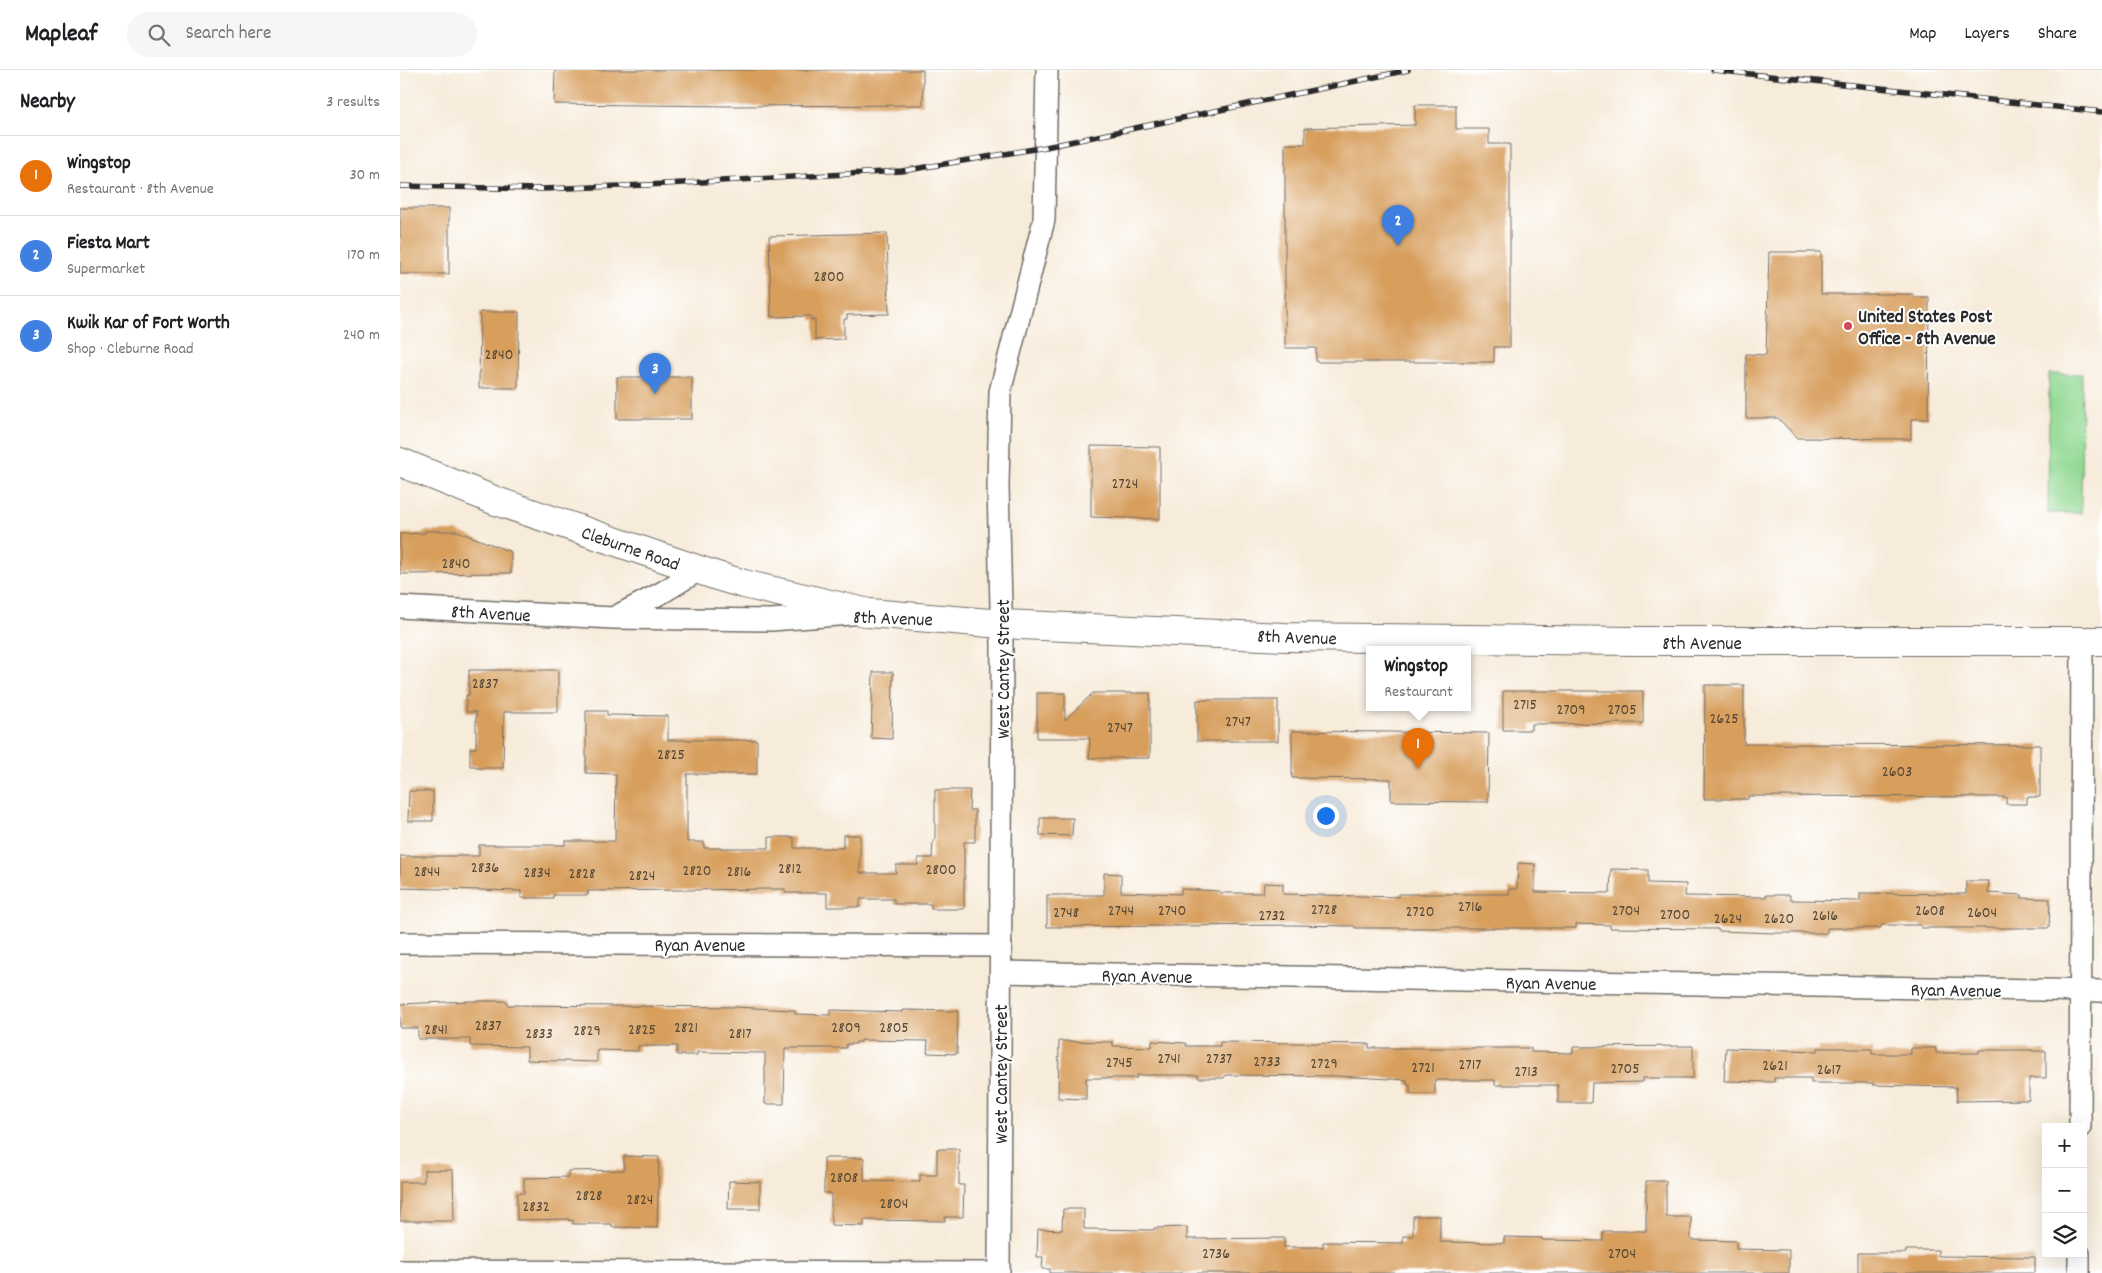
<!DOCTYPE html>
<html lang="en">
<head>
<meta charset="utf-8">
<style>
  :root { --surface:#fff; --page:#f6f6f6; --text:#202124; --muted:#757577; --line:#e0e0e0; --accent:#b45309 }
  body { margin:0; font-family:Dekko,sans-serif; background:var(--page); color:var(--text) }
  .controls { position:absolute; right:15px; bottom:15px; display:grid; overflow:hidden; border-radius:0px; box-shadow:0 5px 20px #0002 }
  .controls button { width:45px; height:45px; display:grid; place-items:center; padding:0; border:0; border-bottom:1px solid var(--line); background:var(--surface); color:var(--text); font:25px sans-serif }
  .you { position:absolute; left:925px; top:745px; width:18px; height:18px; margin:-12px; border:4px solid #fff; border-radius:50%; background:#1a73e8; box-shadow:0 0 0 8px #1a73e833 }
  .badge { display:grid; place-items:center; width:32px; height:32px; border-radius:50%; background:var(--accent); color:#fff; font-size:16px; font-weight:700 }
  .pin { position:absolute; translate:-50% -41px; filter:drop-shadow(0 1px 2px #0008) }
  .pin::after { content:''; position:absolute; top:26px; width:18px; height:15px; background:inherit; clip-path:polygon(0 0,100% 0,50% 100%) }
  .popup { position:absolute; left:966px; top:576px; width:105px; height:65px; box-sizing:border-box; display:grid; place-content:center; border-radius:0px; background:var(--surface); filter:drop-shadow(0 1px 4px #0005); font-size:16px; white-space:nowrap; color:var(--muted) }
  .popup b { font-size:19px; color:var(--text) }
  .popup::after { content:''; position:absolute; left:50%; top:100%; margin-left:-10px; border:10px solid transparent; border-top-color:var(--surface) }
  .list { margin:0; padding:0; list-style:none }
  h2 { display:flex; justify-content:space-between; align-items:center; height:65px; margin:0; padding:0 20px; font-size:21px }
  h2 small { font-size:16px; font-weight:400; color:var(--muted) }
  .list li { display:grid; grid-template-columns:32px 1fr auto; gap:15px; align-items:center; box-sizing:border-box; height:80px; padding:0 20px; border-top:1px solid var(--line) }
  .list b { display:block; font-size:19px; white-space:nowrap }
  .list p { margin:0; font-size:16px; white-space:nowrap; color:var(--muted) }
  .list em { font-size:16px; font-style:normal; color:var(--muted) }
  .icon { flex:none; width:28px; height:28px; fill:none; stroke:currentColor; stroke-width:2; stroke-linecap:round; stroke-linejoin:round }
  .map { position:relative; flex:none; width:1702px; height:1203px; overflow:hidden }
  header { display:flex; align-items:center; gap:30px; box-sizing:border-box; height:70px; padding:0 25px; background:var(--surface); border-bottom:1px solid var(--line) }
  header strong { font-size:24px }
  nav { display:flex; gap:28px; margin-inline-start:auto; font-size:18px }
  .search { width:350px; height:45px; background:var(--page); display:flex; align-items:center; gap:12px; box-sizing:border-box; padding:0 18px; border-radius:28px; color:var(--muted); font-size:19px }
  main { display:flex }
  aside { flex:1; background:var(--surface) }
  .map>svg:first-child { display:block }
  .green { fill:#92d993; stroke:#5e825f }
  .building { fill:#d79e5c }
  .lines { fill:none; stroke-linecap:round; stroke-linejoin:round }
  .minor-casing { stroke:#726e68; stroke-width:24 }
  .secondary-casing { stroke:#726e68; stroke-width:30 }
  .minor { stroke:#fff; stroke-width:21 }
  .secondary { stroke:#fff; stroke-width:28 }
  .rail-casing { stroke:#2b2b2b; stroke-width:5.5 }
  .rail { stroke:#fff; stroke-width:4; stroke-dasharray:11; stroke-linecap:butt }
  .poi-dot { fill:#d1495b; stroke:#fff; stroke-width:2 }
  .labels { text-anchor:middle; stroke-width:4; stroke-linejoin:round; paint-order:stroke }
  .number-label { font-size:16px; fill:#564837 }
  .poi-label { font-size:19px; font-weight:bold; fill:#2b2b2b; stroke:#fff; text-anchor:start }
  .street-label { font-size:19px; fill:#2b2b2b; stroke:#fff }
</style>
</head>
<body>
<header>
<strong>Mapleaf</strong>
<div class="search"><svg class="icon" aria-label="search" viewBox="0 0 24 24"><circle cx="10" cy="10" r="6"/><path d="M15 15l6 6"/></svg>Search here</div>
<nav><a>Map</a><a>Layers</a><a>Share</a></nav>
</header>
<main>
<aside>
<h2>Nearby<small>3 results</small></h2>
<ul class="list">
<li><span class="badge" style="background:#e8710a">1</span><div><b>Wingstop</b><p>Restaurant · 8th Avenue</p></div><em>30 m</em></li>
<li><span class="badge" style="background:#3f7fe0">2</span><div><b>Fiesta Mart</b><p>Supermarket</p></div><em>170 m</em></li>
<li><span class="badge" style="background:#3f7fe0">3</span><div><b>Kwik Kar of Fort Worth</b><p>Shop · Cleburne Road</p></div><em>240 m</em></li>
</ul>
</aside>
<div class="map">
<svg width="1702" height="1203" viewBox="0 0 1702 1203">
  <rect width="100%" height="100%" fill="#fff"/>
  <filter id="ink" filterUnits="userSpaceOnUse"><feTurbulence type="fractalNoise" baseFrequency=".02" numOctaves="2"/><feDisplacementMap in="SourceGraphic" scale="10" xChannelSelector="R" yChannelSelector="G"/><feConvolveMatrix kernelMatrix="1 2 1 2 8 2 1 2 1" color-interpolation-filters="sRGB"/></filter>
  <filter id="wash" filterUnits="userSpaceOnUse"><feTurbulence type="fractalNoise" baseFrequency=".0096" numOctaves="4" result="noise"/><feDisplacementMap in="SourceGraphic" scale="20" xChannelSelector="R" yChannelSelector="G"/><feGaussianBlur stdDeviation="1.12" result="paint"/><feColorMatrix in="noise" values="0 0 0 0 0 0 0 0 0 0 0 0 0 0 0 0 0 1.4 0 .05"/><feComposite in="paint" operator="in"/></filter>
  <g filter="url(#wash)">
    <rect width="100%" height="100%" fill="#f7ebd9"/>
    <polygon class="green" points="1649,304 1682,304 1681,443 1648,443"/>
    <g id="blocks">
      <g class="building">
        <polygon points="155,0 523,0 523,35 330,36 154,34"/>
        <polygon points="1015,35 1056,35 1056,59 1089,59 1089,74 1110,74 1110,277 1094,277 1094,292 916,292 916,278 885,278 885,74 905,74 905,58 1015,55"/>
        <rect x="0" y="138" width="49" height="66"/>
        <polygon points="487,163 489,244 447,245 447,249 444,249 444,269 415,270 415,250 411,250 411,246 371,247 369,166"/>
        <polygon points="1369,182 1421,182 1421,224 1513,224 1513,227 1529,227 1528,349 1511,349 1511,369 1397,368 1378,348 1346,348 1346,284 1366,285"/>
        <polygon points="80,242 119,242 118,318 79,318"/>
        <rect x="217" y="307" width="75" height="42"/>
        <polygon points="691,376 760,377 760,449 691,447"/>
        <polygon points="25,461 57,461 111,482 111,503 0,504 0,464 25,463"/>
        <polygon points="69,600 158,600 158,642 104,642 103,698 76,698 76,696 70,696 70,678 76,678 76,642 66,642 66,625 69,625"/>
        <polygon points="473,602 493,602 492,669 471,668"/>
        <polygon points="1305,615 1344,615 1344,674 1640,675 1640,727 1627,727 1627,734 1606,734 1606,727 1348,726 1348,729 1304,729"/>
        <polygon points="1103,621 1243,621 1243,653 1131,654 1131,660 1103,660"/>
        <polygon points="637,623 665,623 665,650 693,623 750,623 750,688 689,688 690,668 637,668"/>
        <rect x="797" y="630" width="81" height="41"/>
        <polygon points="186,641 207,641 207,645 268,646 268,670 357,670 357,704 287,704 287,772 304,772 304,778 369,778 369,767 394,767 394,778 443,778 443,765 460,765 460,803 496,803 496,795 518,795 518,788 532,788 533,771 535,771 535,720 570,720 569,740 575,740 575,772 564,772 564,839 531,839 531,834 494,834 494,829 460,829 460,837 427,837 427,823 385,823 385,819 375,819 188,821 188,825 153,825 153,828 121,828 121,821 0,818 0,786 79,786 79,775 165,775 165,771 215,771 216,704 186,703"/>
        <polygon points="892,661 1089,663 1088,732 991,731 991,709 892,708"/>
        <polygon points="9,721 33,721 33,751 8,751"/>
        <polygon points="640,748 673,748 672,766 640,765"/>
        <polygon points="1118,793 1135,794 1135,822 1210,823 1211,799 1248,800 1248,813 1286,814 1285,826 1366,827 1366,825 1390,825 1390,830 1460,831 1460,823 1566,824 1566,811 1589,811 1588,823 1622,825 1622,828 1650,829 1649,858 1521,858 1521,855 1481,855 1481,858 1427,858 1427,863 1375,863 1318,861 1318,859 1210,858 1210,855 1176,854 1176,858 955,858 955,856 890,855 647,857 647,825 704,825 704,803 721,804 721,822 781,824 781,819 820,821 820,823 863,823 864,813 883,814 883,824 998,827 998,824 1109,824 1109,819 1117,819"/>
        <polygon points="70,931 107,931 107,935 336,937 390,940 395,941 395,944 430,945 430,940 502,942 502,940 558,941 557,984 527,983 528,971 461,970 461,972 456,972 456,974 446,974 446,978 385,978 384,1034 365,1034 365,983 297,982 297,985 277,985 277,976 238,976 238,981 197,980 197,992 127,990 127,977 70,976 70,969 18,969 18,958 0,958 0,934"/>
        <polygon points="659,971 713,972 713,976 752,977 752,971 786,973 786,976 820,976 820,972 969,974 969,978 1131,978 1131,982 1173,983 1173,977 1293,976 1293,1008 1243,1008 1243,1012 1192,1013 1191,1033 1158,1033 1158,1015 1095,1015 1095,1010 1035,1010 1035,1024 1010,1024 1010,1015 1007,1015 1007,1010 937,1006 826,1005 824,1008 798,1008 798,1005 737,1005 737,1008 686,1008 686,1029 658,1028"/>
        <polygon points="1326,978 1418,981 1418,978 1447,978 1447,979 1472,979 1472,984 1511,984 1511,978 1536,978 1536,983 1579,983 1579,980 1632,980 1632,981 1646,981 1646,1008 1629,1008 1629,1030 1557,1031 1556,1017 1473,1015 1473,1013 1411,1013 1411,1008 1374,1008 1374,1012 1324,1011"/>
        <polygon points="537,1079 559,1079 559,1115 564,1115 563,1147 545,1147 545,1151 464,1150 464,1156 431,1155 431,1123 424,1123 424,1088 464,1088 464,1111 520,1112 520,1105 537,1105"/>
        <polygon points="224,1086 259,1087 257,1158 212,1157 212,1154 173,1154 173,1150 169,1151 169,1149 117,1150 117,1123 124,1123 124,1108 168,1107 168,1101 224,1100"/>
        <polygon points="24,1100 53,1100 54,1151 0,1151 0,1112 24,1112"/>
        <polygon points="329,1111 360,1112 360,1139 328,1139"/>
        <polygon points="1246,1111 1266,1111 1266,1147 1291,1147 1291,1170 1336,1171 1336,1179 1389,1180 1389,1203 650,1203 650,1199 642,1199 643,1187 637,1187 638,1159 662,1160 663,1139 684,1139 684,1159 754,1160 754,1158 787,1157 787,1169 884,1168 884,1177 923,1177 923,1172 1003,1173 1003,1166 1013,1166 1013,1146 1040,1146 1040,1172 1104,1173 1104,1167 1142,1168 1142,1170 1203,1171 1203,1161 1246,1161"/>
        <polygon points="1506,1180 1538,1180 1538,1186 1635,1187 1635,1203 1458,1203 1458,1183 1506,1183"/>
      </g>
    </g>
  </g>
  <g filter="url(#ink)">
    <use href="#blocks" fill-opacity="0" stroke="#726e68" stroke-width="1"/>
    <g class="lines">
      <defs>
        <g id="minor">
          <polyline points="0,537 213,548 371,550 452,544"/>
          <polyline points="215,547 263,522 299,500"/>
          <polyline points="0,873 601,876"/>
          <polyline points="601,902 1702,921"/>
          <polyline points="1680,1057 1682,571"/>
          <polyline points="0,1201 591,1203"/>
          <polyline points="599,1203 602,576 598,416 600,322 644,150 647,0"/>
          <polyline points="1679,1203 1679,1184"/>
        </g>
        <polyline id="secondary" points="0,392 96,431 317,506 344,514 469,543 602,554 885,567 1235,571 1702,571"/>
      </defs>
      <use href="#minor" class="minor-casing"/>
      <use href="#secondary" class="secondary-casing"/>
      <use href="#minor" class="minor"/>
      <use href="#secondary" class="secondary"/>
      <defs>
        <g id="rail">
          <polyline points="1313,0 1702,42"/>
          <polyline points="0,116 142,119 247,115 502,101 646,77 1008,0"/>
        </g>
      </defs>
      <use href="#rail" class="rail-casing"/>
      <use href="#rail" class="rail"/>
    </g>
  </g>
  <circle class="poi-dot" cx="1448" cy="256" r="5"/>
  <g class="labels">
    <g class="number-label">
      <text x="429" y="211">2800</text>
      <text x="99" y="289">2840</text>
      <text x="725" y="418">2724</text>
      <text x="56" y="498">2840</text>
      <text x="85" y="618">2837</text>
      <text x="1125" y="639">2715</text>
      <text x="1171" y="644">2709</text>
      <text x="1222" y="644">2705</text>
      <text x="1324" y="653">2625</text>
      <text x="838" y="656">2747</text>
      <text x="720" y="662">2747</text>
      <text x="271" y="689">2825</text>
      <text x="1497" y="706">2603</text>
      <text x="85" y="802">2836</text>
      <text x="390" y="803">2812</text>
      <text x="541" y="804">2800</text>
      <text x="297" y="805">2820</text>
      <text x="27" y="806">2844</text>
      <text x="339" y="806">2816</text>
      <text x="137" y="807">2834</text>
      <text x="182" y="808">2828</text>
      <text x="242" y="810">2824</text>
      <text x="1070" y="841">2716</text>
      <text x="924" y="844">2728</text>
      <text x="721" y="845">2744</text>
      <text x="772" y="845">2740</text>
      <text x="1226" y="845">2704</text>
      <text x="1530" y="845">2608</text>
      <text x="1020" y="846">2720</text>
      <text x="666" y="847">2748</text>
      <text x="1582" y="847">2604</text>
      <text x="1275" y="849">2700</text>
      <text x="872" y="850">2732</text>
      <text x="1425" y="850">2616</text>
      <text x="1328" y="853">2624</text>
      <text x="1379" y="853">2620</text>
      <text x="88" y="960">2837</text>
      <text x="286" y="962">2821</text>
      <text x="446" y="962">2809</text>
      <text x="494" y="962">2805</text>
      <text x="36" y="964">2841</text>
      <text x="242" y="964">2825</text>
      <text x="187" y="965">2829</text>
      <text x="139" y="968">2833</text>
      <text x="340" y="968">2817</text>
      <text x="769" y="993">2741</text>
      <text x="819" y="993">2737</text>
      <text x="867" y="996">2733</text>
      <text x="719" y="997">2745</text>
      <text x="924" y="998">2729</text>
      <text x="1070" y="999">2717</text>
      <text x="1375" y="1000">2621</text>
      <text x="1023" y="1002">2721</text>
      <text x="1225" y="1003">2705</text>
      <text x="1429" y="1004">2617</text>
      <text x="1126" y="1006">2713</text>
      <text x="444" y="1112">2808</text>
      <text x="189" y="1130">2828</text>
      <text x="240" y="1134">2824</text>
      <text x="494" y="1138">2804</text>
      <text x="136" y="1141">2832</text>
      <text x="816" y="1188">2736</text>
      <text x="1222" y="1188">2704</text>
    </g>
    <g class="poi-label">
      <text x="1458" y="252">United States Post<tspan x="1458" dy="22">Office - 8th Avenue</tspan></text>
    </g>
    <g class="street-label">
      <text transform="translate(231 477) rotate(19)" y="7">Cleburne Road</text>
      <text transform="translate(91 542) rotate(3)" y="7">8th Avenue</text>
      <text transform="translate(493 547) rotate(2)" y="7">8th Avenue</text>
      <text transform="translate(897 566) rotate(2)" y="7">8th Avenue</text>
      <text x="1302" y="579">8th Avenue</text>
      <text transform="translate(602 599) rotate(-90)" y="7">West Cantey Street</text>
      <text x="300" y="881">Ryan Avenue</text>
      <text transform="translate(747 905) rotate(1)" y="7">Ryan Avenue</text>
      <text transform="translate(1151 912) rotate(1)" y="7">Ryan Avenue</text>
      <text transform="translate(1556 919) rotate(1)" y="7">Ryan Avenue</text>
      <text transform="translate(600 1004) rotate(-90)" y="7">West Cantey Street</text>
    </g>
  </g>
</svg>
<div class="controls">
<button>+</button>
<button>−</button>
<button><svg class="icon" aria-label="layers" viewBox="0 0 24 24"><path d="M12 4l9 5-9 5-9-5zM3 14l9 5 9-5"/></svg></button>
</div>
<div class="you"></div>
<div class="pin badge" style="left:1018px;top:699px;background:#e8710a">1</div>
<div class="popup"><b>Wingstop</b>Restaurant</div>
<div class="pin badge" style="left:998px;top:176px;background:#3f7fe0">2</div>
<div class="pin badge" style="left:255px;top:324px;background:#3f7fe0">3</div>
</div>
</main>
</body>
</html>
